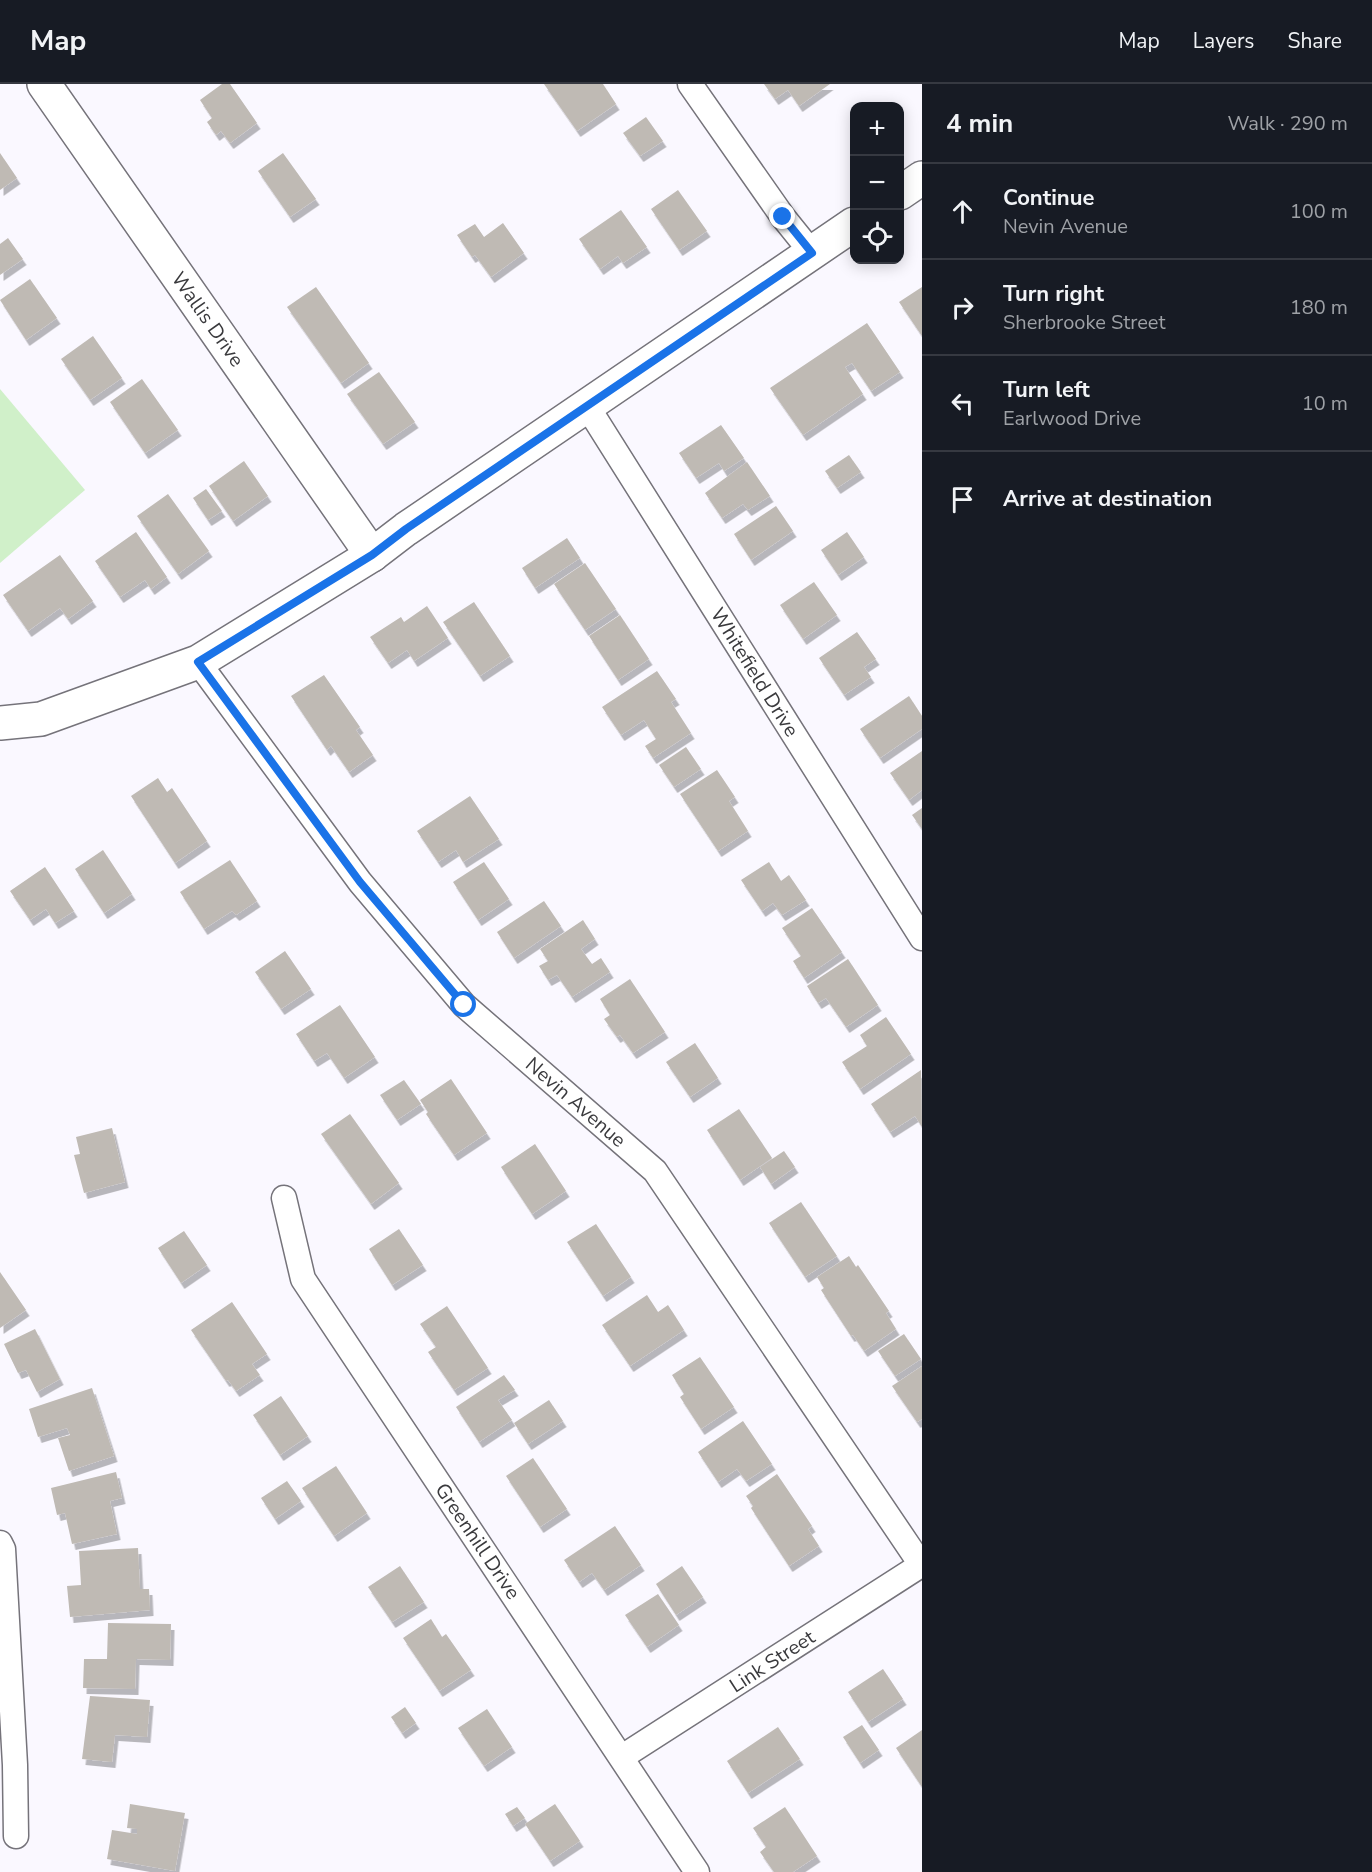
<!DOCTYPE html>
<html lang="en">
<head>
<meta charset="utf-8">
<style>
  :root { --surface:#171b24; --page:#20242c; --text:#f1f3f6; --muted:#9ea1a6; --line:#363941 }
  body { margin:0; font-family:"Nunito Sans",sans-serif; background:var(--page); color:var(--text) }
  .controls { position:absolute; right:18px; top:18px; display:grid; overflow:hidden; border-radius:12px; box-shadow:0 3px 15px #0003 }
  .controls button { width:54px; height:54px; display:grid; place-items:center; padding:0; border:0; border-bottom:2px solid var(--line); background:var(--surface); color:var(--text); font:30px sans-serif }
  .stop { position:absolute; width:18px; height:18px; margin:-14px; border:4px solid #1a73e8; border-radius:50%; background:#fff }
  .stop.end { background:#1a73e8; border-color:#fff; box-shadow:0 2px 6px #0008 }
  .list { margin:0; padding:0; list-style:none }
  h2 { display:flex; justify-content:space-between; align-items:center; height:78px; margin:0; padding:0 24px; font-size:26px }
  h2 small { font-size:20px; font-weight:400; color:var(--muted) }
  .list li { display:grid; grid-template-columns:39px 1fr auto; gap:18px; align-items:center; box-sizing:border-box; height:96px; padding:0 24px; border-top:2px solid var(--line) }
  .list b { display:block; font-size:22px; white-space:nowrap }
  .list p { margin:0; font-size:20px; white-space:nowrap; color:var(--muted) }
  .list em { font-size:20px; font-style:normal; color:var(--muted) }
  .icon { flex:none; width:33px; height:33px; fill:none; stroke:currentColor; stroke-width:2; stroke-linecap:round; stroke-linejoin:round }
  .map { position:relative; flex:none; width:922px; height:1788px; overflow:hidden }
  header { display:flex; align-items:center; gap:36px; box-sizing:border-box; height:84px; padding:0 30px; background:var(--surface); border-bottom:2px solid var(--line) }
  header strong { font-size:28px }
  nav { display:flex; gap:33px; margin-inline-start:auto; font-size:21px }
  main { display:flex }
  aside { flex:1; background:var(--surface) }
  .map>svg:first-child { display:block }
  .green { fill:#d0f0c9 }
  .building { fill:#bfbab4; filter:url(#shadow) }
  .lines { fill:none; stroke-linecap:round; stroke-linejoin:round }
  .street-casing { stroke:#75737a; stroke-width:27 }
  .secondary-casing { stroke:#75737a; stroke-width:36 }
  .street { stroke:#fff; stroke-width:24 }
  .secondary { stroke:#fff; stroke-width:33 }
  .route { stroke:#1a73e8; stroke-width:8 }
  .labels { text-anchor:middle; stroke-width:6; stroke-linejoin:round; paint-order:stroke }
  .street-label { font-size:20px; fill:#3a3a3d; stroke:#fff }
</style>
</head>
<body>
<header>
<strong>Map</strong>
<nav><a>Map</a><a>Layers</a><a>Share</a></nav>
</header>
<main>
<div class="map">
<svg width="922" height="1788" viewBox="0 0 922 1788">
  <defs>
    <filter id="shadow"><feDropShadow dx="3.5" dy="6" stdDeviation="0" flood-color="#0004"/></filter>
  </defs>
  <rect width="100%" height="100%" fill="#faf8ff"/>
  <polygon class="green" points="0,305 85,406 0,479"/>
  <g class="building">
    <polygon points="222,0 230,0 257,39 230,59 221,47 216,51 207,38 212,34 200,16"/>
    <polygon points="544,0 603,0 616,20 577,47"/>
    <polygon points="764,0 830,0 799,22 788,6 775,15"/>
    <polygon points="646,33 663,57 640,72 623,49"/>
    <polygon points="0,69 17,94 0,106"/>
    <polygon points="283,69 316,115 290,133 258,87"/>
    <polygon points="678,106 707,147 679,166 651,125"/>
    <polygon points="621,126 647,163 623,179 618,172 600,185 579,155"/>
    <polygon points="503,139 524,169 491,193 475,171 472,173 457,151 475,140 484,153"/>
    <polygon points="8,154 23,175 0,191 0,160"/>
    <polygon points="30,195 57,234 26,256 0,216"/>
    <polygon points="316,203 369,279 341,299 287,223"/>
    <polygon points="922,203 922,252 899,218"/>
    <polygon points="867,239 900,288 871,307 852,279 845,283 863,310 803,351 770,304"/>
    <polygon points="93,252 122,294 90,316 61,275"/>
    <polygon points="379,288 415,338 383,360 347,310"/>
    <polygon points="142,295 178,346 145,369 110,318"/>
    <polygon points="721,341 744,374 724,387 719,379 696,394 679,369"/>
    <polygon points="849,371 861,388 837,404 825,387"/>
    <polygon points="244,377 268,412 233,437 209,402"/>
    <polygon points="747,378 770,412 748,426 743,420 722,434 705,409"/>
    <polygon points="206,405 222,427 208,436 193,414"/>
    <polygon points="168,410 209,467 178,490 137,432"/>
    <polygon points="776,422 793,447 751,476 734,450"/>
    <polygon points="136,448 167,493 151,505 145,496 120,513 95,477"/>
    <polygon points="847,448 864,473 838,491 821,466"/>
    <polygon points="567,454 580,474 535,504 522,484"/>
    <polygon points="60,471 93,517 68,535 60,524 28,547 3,511"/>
    <polygon points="585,479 616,525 585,546 554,500"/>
    <polygon points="814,498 837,531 803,555 780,521"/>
    <polygon points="474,518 510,572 480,592 443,538"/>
    <polygon points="427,522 448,554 414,577 407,566 388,579 370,553 401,533 404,538"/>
    <polygon points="620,531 649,575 618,596 589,552"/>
    <polygon points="857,548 876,575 864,583 871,593 844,611 819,574"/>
    <polygon points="657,587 676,615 671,618 691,649 653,674 645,662 656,655 644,636 621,651 602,623"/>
    <polygon points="324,591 360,643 356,646 373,671 349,688 331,662 327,666 291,612"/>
    <polygon points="909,612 922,632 922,645 880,674 860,645"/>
    <polygon points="686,663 701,685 674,703 659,681"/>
    <polygon points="922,667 922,706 909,716 890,689"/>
    <polygon points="717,686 735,713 729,717 748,747 718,767 680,710"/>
    <polygon points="158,694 167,708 172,704 207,757 175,779 131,712"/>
    <polygon points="470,712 499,755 463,778 456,766 438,778 417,747"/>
    <polygon points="922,724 922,745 912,731"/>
    <polygon points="103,766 132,810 104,829 75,785"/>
    <polygon points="230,776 257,817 236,831 232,827 204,845 180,808"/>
    <polygon points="484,778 509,815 478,836 453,798"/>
    <polygon points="769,778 781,797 789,791 806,816 782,831 773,819 762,827 741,796"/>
    <polygon points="45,783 74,827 55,839 46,825 30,836 10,807"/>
    <polygon points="544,817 561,842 514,874 497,848"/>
    <polygon points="812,824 842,868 804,894 793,877 801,872 782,844"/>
    <polygon points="583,836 595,855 581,865 592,880 601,874 610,888 572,913 557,891 548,896 539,882 548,877 540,865"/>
    <polygon points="285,867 311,905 281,925 255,888"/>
    <polygon points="848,875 878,921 846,943 826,914 818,919 807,902"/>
    <polygon points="630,895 665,948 633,969 620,951 617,953 604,935 610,931 600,915"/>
    <polygon points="340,921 375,973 344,994 327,969 314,977 296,950"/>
    <polygon points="886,933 911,970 860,1005 842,978 867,962 860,951"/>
    <polygon points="695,959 718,994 690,1013 666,978"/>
    <polygon points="921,986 922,1043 915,1032 890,1048 871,1020"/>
    <polygon points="451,995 487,1049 454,1071 426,1030 428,1028 420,1016"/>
    <polygon points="404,996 421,1020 397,1036 380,1011"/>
    <polygon points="739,1025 772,1074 740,1096 707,1046"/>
    <polygon points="350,1030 399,1099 371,1120 321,1050"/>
    <polygon points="112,1044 125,1098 84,1109 74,1071 80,1070 76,1053"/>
    <polygon points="535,1060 566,1107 532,1130 501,1083"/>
    <polygon points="784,1067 795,1083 771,1100 760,1083"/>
    <polygon points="801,1118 837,1172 805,1193 769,1139"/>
    <polygon points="596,1140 631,1193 603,1212 567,1158"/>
    <polygon points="399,1145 423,1181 392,1201 369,1165"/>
    <polygon points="184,1147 207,1181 181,1199 158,1164"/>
    <polygon points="849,1172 856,1183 858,1181 889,1227 886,1229 896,1245 864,1267 853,1251 851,1252 821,1206 824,1204 817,1193"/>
    <polygon points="0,1188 26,1226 0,1244"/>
    <polygon points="647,1211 658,1228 668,1221 684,1246 630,1282 602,1241"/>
    <polygon points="232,1218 267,1270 252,1280 260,1291 236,1307 228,1296 226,1297 191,1246"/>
    <polygon points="447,1222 488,1284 454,1306 428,1268 436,1263 420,1240"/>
    <polygon points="35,1245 60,1295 37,1308 26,1286 18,1289 4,1260"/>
    <polygon points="904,1250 921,1275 895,1292 878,1267"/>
    <polygon points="700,1273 734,1323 701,1345 680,1313 684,1310 672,1291"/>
    <polygon points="922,1282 922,1335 917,1338 892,1302"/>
    <polygon points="504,1291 515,1306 498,1316 512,1336 479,1358 456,1323"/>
    <polygon points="92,1304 114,1372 69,1387 58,1354 70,1351 67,1344 38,1353 29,1325"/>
    <polygon points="281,1312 308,1352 280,1371 253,1331"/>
    <polygon points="549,1316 563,1337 528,1360 514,1339"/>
    <polygon points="743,1337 772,1380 746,1397 737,1385 718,1398 698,1368"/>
    <polygon points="533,1374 567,1425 540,1443 506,1392"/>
    <polygon points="336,1382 367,1429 334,1452 302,1404"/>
    <polygon points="116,1388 122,1414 110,1417 117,1450 72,1460 65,1429 57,1431 51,1404"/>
    <polygon points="777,1390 812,1442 808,1445 819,1462 789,1482 751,1424 753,1422 746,1412"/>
    <polygon points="287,1397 301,1417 275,1435 261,1414"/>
    <polygon points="615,1442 641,1481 604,1506 592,1489 579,1498 564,1476"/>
    <polygon points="138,1464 140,1505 149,1505 150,1526 70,1533 67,1502 81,1501 79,1467"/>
    <polygon points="400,1482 424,1518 392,1538 368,1503"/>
    <polygon points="682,1482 703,1513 676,1531 656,1500"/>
    <polygon points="658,1510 679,1541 647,1563 625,1531"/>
    <polygon points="431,1535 442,1553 446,1550 471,1586 439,1607 403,1554"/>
    <polygon points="108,1539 171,1540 170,1576 136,1575 135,1605 83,1604 84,1575 107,1575"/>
    <polygon points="883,1585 903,1615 868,1638 848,1608"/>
    <polygon points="90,1612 150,1616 147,1653 115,1651 112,1678 82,1675"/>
    <polygon points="405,1623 416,1639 402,1649 391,1633"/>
    <polygon points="487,1625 512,1663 484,1682 458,1644"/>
    <polygon points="862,1641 879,1666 860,1679 843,1653"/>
    <polygon points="778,1643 800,1675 748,1709 727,1677"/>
    <polygon points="922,1646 922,1703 896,1664"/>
    <polygon points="130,1720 185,1729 175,1787 107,1775 112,1746 137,1750 137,1745 127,1744"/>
    <polygon points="555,1720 580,1757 550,1777 525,1740"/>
    <polygon points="517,1723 525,1734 513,1742 505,1730"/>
    <polygon points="785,1723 817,1772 793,1788 774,1788 760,1768 766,1763 753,1744"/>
  </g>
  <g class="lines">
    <defs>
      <g id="street">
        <polyline points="690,0 783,133 812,169"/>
        <polyline points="587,322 922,854"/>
        <polyline points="198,578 360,798 464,921 655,1087 922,1482"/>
        <polyline points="284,1114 303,1195 697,1788"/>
        <polyline points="0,1459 3,1465 15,1681 16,1752"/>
        <polyline points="622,1673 921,1481"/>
      </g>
      <g id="secondary">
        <polyline points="44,0 372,471"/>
        <polyline points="900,109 922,94"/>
        <polyline points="0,639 41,635 198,578 372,471 406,445 854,140"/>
      </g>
    </defs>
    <use href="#street" class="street-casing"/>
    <use href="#secondary" class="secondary-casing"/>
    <use href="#street" class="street"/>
    <use href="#secondary" class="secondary"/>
  </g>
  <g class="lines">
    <polyline class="route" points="464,921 360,798 198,578 372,471 406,445 812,169 783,133"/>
  </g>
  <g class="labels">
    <g class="street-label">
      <text transform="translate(208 235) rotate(55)" y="7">Wallis Drive</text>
      <text transform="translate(755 588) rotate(58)" y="7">Whitefield Drive</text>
      <text transform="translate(576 1018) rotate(41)" y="7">Nevin Avenue</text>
      <text transform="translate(478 1457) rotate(56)" y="7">Greenhill Drive</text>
      <text transform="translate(772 1577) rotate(-33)" y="7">Link Street</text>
    </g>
  </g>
</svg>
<div class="controls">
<button>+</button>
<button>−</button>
<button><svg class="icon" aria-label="locate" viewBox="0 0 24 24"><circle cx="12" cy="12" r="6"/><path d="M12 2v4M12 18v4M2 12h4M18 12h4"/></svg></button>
</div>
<div class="stop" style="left:464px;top:921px"></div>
<div class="stop end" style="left:783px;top:133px"></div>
</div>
<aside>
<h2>4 min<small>Walk · 290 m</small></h2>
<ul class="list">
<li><svg class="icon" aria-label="ahead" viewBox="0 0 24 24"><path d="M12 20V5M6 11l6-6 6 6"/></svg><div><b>Continue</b><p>Nevin Avenue</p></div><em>100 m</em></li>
<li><svg class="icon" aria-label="right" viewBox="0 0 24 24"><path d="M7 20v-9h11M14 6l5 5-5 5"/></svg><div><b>Turn right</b><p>Sherbrooke Street</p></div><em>180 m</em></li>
<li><svg class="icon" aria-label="left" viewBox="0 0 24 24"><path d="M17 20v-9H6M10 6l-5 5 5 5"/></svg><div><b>Turn left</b><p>Earlwood Drive</p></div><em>10 m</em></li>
<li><svg class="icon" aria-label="arrive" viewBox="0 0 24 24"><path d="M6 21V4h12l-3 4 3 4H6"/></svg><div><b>Arrive at destination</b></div></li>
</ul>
</aside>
</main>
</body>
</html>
